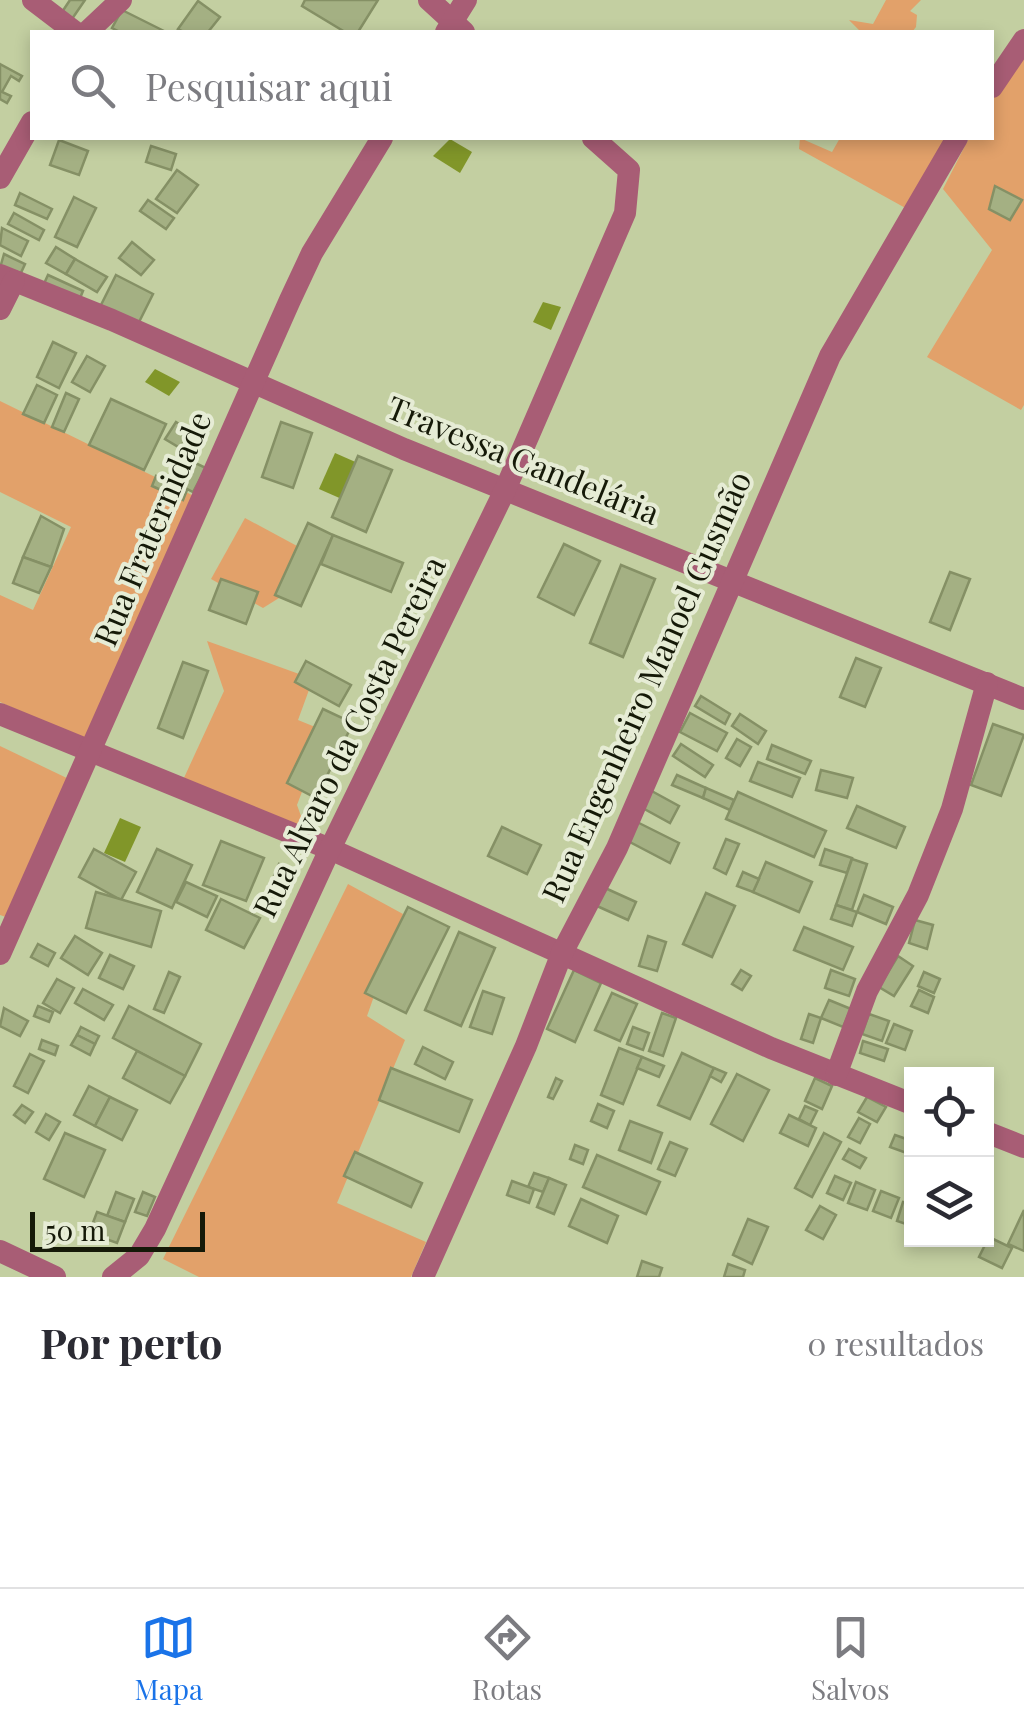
<!DOCTYPE html>
<html lang="pt">
<head>
<meta charset="utf-8">
<style>
  :root { --surface:#fff; --page:#f7f7f7; --text:#2b2b33; --muted:#7c7c81; --line:#e1e1e2; --accent:#1a73e8 }
  body { margin:0; font-family:"Playfair Display",serif; background:var(--page); color:var(--text) }
  .controls { position:absolute; right:30px; bottom:30px; display:grid; overflow:hidden; border-radius:0px; box-shadow:0 5px 15px #0003 }
  .controls button { width:90px; height:90px; display:grid; place-items:center; padding:0; border:0; border-bottom:2px solid var(--line); background:var(--surface); color:var(--text); font:50px sans-serif }
  .scale { position:absolute; left:30px; bottom:25px; width:175px; box-sizing:border-box; padding-left:10px; border:5px solid #151908; border-top:0; font-size:28px; line-height:35px; white-space:nowrap; color:#151908; -webkit-text-stroke:8px #e6ecd5; paint-order:stroke }
  .list { margin:0; padding:0; list-style:none }
  h2 { display:flex; justify-content:space-between; align-items:center; height:130px; margin:0; padding:0 40px; font-size:42px }
  h2 small { font-size:32px; font-weight:400; color:var(--muted) }
  .icon { flex:none; width:55px; height:55px; fill:none; stroke:currentColor; stroke-width:2; stroke-linecap:round; stroke-linejoin:round }
  .map { position:relative; flex:none; width:1024px; height:1277px; overflow:hidden }
  .search { position:absolute; background:var(--surface); box-shadow:0 5px 15px #0003; left:30px; right:30px; top:30px; height:110px; display:flex; align-items:center; gap:25px; box-sizing:border-box; padding:0 35px; border-radius:0px; color:var(--muted); font-size:38px }
  .sheet { height:310px; background:var(--surface) }
  nav { display:flex; justify-content:space-around; align-items:center; box-sizing:border-box; height:140px; border-top:2px solid var(--line); background:var(--surface); font-size:28px; color:var(--muted) }
  nav a { display:grid; justify-items:center; gap:5px }
  nav .on { color:var(--accent) }
  .map>svg:first-child { display:block }
  .green { fill:#e2a16a }
  .water { fill:#819629 }
  .building { fill:#a4b083; stroke:#859065; stroke-width:2.5 }
  .lines { fill:none; stroke-linecap:round; stroke-linejoin:round }
  .minor { stroke:#a85d75; stroke-width:22 }
  .labels { text-anchor:middle; stroke-width:8; stroke-linejoin:round; paint-order:stroke }
  .street-label { font-size:32px; fill:#151908; stroke:#e6ecd5 }
</style>
</head>
<body>
<div class="map">
<svg width="1024" height="1277" viewBox="0 0 1024 1277">
  <rect width="100%" height="100%" fill="#c3cfa1"/>
  <g class="green">
    <polygon points="886,0 921,0 910,11 917,15 916,27 912,32 861,32 849,20 873,24"/>
    <polygon points="1024,42 1024,405 1021,410 927,357 992,250 943,189 969,138 992,138 992,91"/>
    <polygon points="800,138 832,152 840,138 950,138 909,210 799,149"/>
    <polygon points="0,401 196,497 86,741 0,702 0,595 33,610 71,527 0,492"/>
    <polygon points="245,518 310,553 287,593 263,608 211,579"/>
    <polygon points="207,641 313,679 298,720 325,731 297,805 309,838 183,780 224,691"/>
    <polygon points="0,746 73,781 9,918 0,915"/>
    <polygon points="348,884 403,914 367,1016 405,1040 337,1203 426,1242 411,1277 199,1277 163,1259"/>
  </g>
  <g class="water">
    <polygon points="450,139 472,152 460,173 433,156"/>
    <polygon points="543,302 561,307 551,330 533,322"/>
    <polygon points="155,369 180,382 169,396 145,382"/>
    <polygon points="335,453 360,464 344,500 319,489"/>
    <polygon points="120,818 141,827 125,862 104,853"/>
  </g>
  <g class="building">
    <polygon points="70,0 85,0 72,19 62,12"/>
    <polygon points="305,0 378,0 358,32 345,32 302,6"/>
    <polygon points="198,1 220,17 208,32 184,32 178,29"/>
    <polygon points="122,10 166,32 120,32 112,28"/>
    <polygon points="0,64 22,76 19,81 11,76 2,92 11,96 7,103 0,99"/>
    <polygon points="59,140 88,151 79,175 50,165"/>
    <polygon points="151,146 176,154 171,170 146,162"/>
    <polygon points="177,170 198,185 177,213 156,199"/>
    <polygon points="995,186 1022,200 1010,220 989,209"/>
    <polygon points="20,193 52,209 47,219 15,205"/>
    <polygon points="74,197 96,208 77,247 55,237"/>
    <polygon points="148,200 174,218 166,229 140,211"/>
    <polygon points="14,213 44,230 39,240 8,224"/>
    <polygon points="2,228 28,241 21,256 0,245"/>
    <polygon points="132,242 154,260 141,275 119,258"/>
    <polygon points="56,247 75,259 66,274 46,263"/>
    <polygon points="4,254 25,264 19,277 0,268"/>
    <polygon points="75,259 107,277 97,292 66,274"/>
    <polygon points="48,275 83,291 78,303 42,288"/>
    <polygon points="116,275 153,294 137,326 100,307"/>
    <polygon points="53,342 76,353 59,388 37,377"/>
    <polygon points="87,356 105,366 90,392 72,382"/>
    <polygon points="37,385 57,395 44,423 23,414"/>
    <polygon points="66,393 79,399 64,432 52,427"/>
    <polygon points="111,399 166,424 144,470 89,445"/>
    <polygon points="176,422 190,431 180,448 165,439"/>
    <polygon points="281,422 312,433 293,488 262,477"/>
    <polygon points="358,456 392,470 366,532 332,517"/>
    <polygon points="189,460 206,468 193,492 176,483"/>
    <polygon points="156,476 187,490 183,500 152,486"/>
    <polygon points="41,516 64,529 51,567 23,557"/>
    <polygon points="308,523 333,535 301,606 275,595"/>
    <polygon points="333,535 403,563 391,592 321,564"/>
    <polygon points="564,544 600,561 574,615 538,597"/>
    <polygon points="23,557 51,567 39,593 13,583"/>
    <polygon points="621,565 655,579 623,657 590,643"/>
    <polygon points="950,572 970,579 950,630 930,622"/>
    <polygon points="221,579 258,592 246,624 209,610"/>
    <polygon points="856,658 881,668 865,707 840,697"/>
    <polygon points="306,661 351,685 339,706 295,682"/>
    <polygon points="183,662 208,671 183,738 158,728"/>
    <polygon points="701,696 730,714 725,724 695,706"/>
    <polygon points="323,709 353,723 316,798 287,783"/>
    <polygon points="690,713 727,733 717,751 680,732"/>
    <polygon points="740,714 766,731 758,744 732,726"/>
    <polygon points="993,724 1024,735 1001,796 971,785"/>
    <polygon points="737,739 751,747 740,766 726,758"/>
    <polygon points="681,744 713,765 705,777 673,756"/>
    <polygon points="772,745 811,761 805,774 767,759"/>
    <polygon points="758,762 800,778 792,797 750,781"/>
    <polygon points="821,770 853,778 847,798 816,790"/>
    <polygon points="677,775 706,788 703,798 672,785"/>
    <polygon points="706,788 734,800 730,810 703,798"/>
    <polygon points="648,789 679,806 670,823 639,806"/>
    <polygon points="738,792 826,831 814,857 726,819"/>
    <polygon points="309,804 326,810 321,823 304,817"/>
    <polygon points="857,806 905,827 896,848 847,828"/>
    <polygon points="635,821 679,843 670,863 626,840"/>
    <polygon points="502,827 541,845 527,874 488,856"/>
    <polygon points="726,839 739,844 726,874 714,868"/>
    <polygon points="221,841 264,858 246,901 203,885"/>
    <polygon points="94,849 136,872 121,900 79,877"/>
    <polygon points="157,849 192,865 172,908 137,892"/>
    <polygon points="825,849 852,858 847,873 820,865"/>
    <polygon points="852,859 867,864 852,910 836,905"/>
    <polygon points="766,862 812,882 799,912 753,892"/>
    <polygon points="279,864 295,871 277,914 261,907"/>
    <polygon points="743,872 759,879 753,892 737,886"/>
    <polygon points="186,882 217,896 207,917 176,902"/>
    <polygon points="605,888 636,902 628,920 597,906"/>
    <polygon points="96,892 161,911 151,947 86,928"/>
    <polygon points="706,893 735,906 712,957 683,944"/>
    <polygon points="864,895 893,907 886,924 857,912"/>
    <polygon points="221,899 260,918 244,948 206,930"/>
    <polygon points="836,905 857,912 852,926 831,919"/>
    <polygon points="408,907 449,927 406,1013 365,993"/>
    <polygon points="915,920 933,925 927,949 909,943"/>
    <polygon points="804,927 853,947 843,970 794,950"/>
    <polygon points="459,932 495,948 461,1026 425,1010"/>
    <polygon points="75,936 102,953 88,975 61,958"/>
    <polygon points="648,936 666,942 657,971 639,966"/>
    <polygon points="38,944 55,953 48,966 31,957"/>
    <polygon points="110,955 134,966 123,989 99,978"/>
    <polygon points="898,956 913,966 894,996 879,987"/>
    <polygon points="574,970 601,983 575,1042 547,1029"/>
    <polygon points="741,970 751,976 742,990 732,984"/>
    <polygon points="831,970 855,979 849,996 825,988"/>
    <polygon points="169,972 180,977 164,1013 154,1009"/>
    <polygon points="924,972 940,979 934,993 918,986"/>
    <polygon points="57,979 74,988 60,1013 43,1003"/>
    <polygon points="83,989 113,1005 104,1020 75,1003"/>
    <polygon points="919,990 934,997 928,1013 911,1006"/>
    <polygon points="483,991 504,998 492,1034 470,1027"/>
    <polygon points="612,993 637,1004 620,1041 595,1030"/>
    <polygon points="829,1000 851,1009 843,1027 821,1018"/>
    <polygon points="38,1006 53,1012 49,1022 34,1016"/>
    <polygon points="129,1006 201,1044 185,1076 113,1038"/>
    <polygon points="4,1008 28,1021 20,1036 0,1026"/>
    <polygon points="662,1013 676,1018 663,1056 649,1051"/>
    <polygon points="809,1014 821,1018 813,1043 801,1039"/>
    <polygon points="869,1014 889,1021 882,1041 862,1034"/>
    <polygon points="894,1024 912,1031 905,1050 886,1043"/>
    <polygon points="81,1027 99,1036 95,1044 77,1035"/>
    <polygon points="633,1027 649,1033 643,1050 627,1044"/>
    <polygon points="77,1035 95,1044 90,1055 71,1045"/>
    <polygon points="42,1040 58,1046 55,1055 39,1049"/>
    <polygon points="863,1041 888,1049 884,1061 860,1053"/>
    <polygon points="423,1047 453,1062 445,1079 415,1064"/>
    <polygon points="619,1048 642,1057 623,1104 601,1095"/>
    <polygon points="137,1051 185,1076 170,1103 123,1078"/>
    <polygon points="682,1053 714,1068 690,1119 658,1105"/>
    <polygon points="30,1054 44,1061 28,1093 14,1086"/>
    <polygon points="642,1057 664,1066 659,1077 637,1068"/>
    <polygon points="391,1068 472,1100 459,1132 379,1100"/>
    <polygon points="714,1068 726,1073 721,1082 710,1076"/>
    <polygon points="737,1074 769,1090 743,1141 711,1124"/>
    <polygon points="556,1078 562,1081 553,1099 548,1097"/>
    <polygon points="815,1078 832,1086 822,1109 805,1101"/>
    <polygon points="89,1086 110,1097 95,1126 74,1115"/>
    <polygon points="110,1097 137,1110 122,1140 95,1126"/>
    <polygon points="867,1097 886,1107 877,1122 858,1112"/>
    <polygon points="598,1104 614,1111 607,1128 591,1121"/>
    <polygon points="22,1105 33,1112 25,1123 14,1115"/>
    <polygon points="805,1106 817,1111 810,1125 799,1119"/>
    <polygon points="46,1114 60,1122 49,1140 36,1132"/>
    <polygon points="789,1115 816,1128 808,1146 780,1133"/>
    <polygon points="859,1118 870,1124 860,1143 848,1137"/>
    <polygon points="630,1121 662,1133 651,1163 619,1150"/>
    <polygon points="65,1133 105,1150 84,1197 44,1179"/>
    <polygon points="824,1133 841,1142 812,1197 795,1188"/>
    <polygon points="895,1135 912,1141 912,1155 890,1147"/>
    <polygon points="670,1142 687,1149 675,1176 658,1169"/>
    <polygon points="575,1145 588,1150 583,1164 570,1159"/>
    <polygon points="849,1149 866,1158 860,1168 843,1159"/>
    <polygon points="355,1152 422,1183 411,1207 344,1176"/>
    <polygon points="597,1155 660,1182 646,1214 583,1187"/>
    <polygon points="534,1173 549,1178 543,1192 528,1187"/>
    <polygon points="835,1176 851,1183 843,1200 827,1193"/>
    <polygon points="549,1178 566,1185 554,1214 537,1207"/>
    <polygon points="512,1181 534,1189 529,1203 507,1195"/>
    <polygon points="856,1182 875,1190 867,1210 848,1203"/>
    <polygon points="881,1191 899,1198 891,1218 873,1211"/>
    <polygon points="116,1192 134,1199 125,1222 107,1216"/>
    <polygon points="143,1192 155,1197 147,1216 135,1212"/>
    <polygon points="581,1199 618,1216 607,1243 569,1226"/>
    <polygon points="903,1202 912,1204 912,1226 897,1221"/>
    <polygon points="820,1206 836,1215 823,1239 806,1230"/>
    <polygon points="1024,1210 1024,1251 1008,1244"/>
    <polygon points="97,1212 125,1222 117,1243 89,1233"/>
    <polygon points="748,1219 768,1227 752,1264 733,1255"/>
    <polygon points="989,1237 1012,1248 1002,1268 979,1257"/>
    <polygon points="642,1261 662,1268 659,1277 637,1277"/>
    <polygon points="728,1264 745,1270 743,1277 724,1277"/>
  </g>
  <g class="lines">
    <g class="minor">
      <polyline points="33,0 75,32"/>
      <polyline points="429,0 464,32"/>
      <polyline points="87,32 121,0"/>
      <polyline points="446,32 466,0"/>
      <polyline points="992,87 1024,40"/>
      <polyline points="0,178 32,122"/>
      <polyline points="0,275 112,320 404,449 1024,699"/>
      <polyline points="0,309 14,281"/>
      <polyline points="0,714 330,849 771,1048 912,1104"/>
      <polyline points="0,954 290,300 312,253 382,138"/>
      <polyline points="836,1075 867,991 918,895 952,809 987,683"/>
      <polyline points="986,1132 1024,1147"/>
      <polyline points="0,1251 55,1277"/>
      <polyline points="113,1277 139,1256 155,1229 330,849 505,490 625,213 629,170 593,138"/>
      <polyline points="423,1277 526,1046 562,953 617,848 830,356 957,138"/>
    </g>
  </g>
  <g class="labels">
    <g class="street-label">
      <text transform="translate(523 461) rotate(22)" y="11">Travessa Candelária</text>
      <text transform="translate(153 529) rotate(-67)" y="11">Rua Fraternidade</text>
      <text transform="translate(647 687) rotate(-66)" y="11">Rua Engenheiro Manoel Gusmão</text>
      <text transform="translate(350 737) rotate(-64)" y="11">Rua Alvaro da Costa Pereira</text>
    </g>
  </g>
</svg>
<div class="controls">
<button><svg class="icon" aria-label="locate" viewBox="0 0 24 24"><circle cx="12" cy="12" r="6"/><path d="M12 2v4M12 18v4M2 12h4M18 12h4"/></svg></button>
<button><svg class="icon" aria-label="layers" viewBox="0 0 24 24"><path d="M12 4l9 5-9 5-9-5zM3 14l9 5 9-5"/></svg></button>
</div>
<div class="scale">50 m</div>
<div class="search"><svg class="icon" aria-label="search" viewBox="0 0 24 24"><circle cx="10" cy="10" r="6"/><path d="M15 15l6 6"/></svg>Pesquisar aqui</div>
</div>
<section class="sheet">
<h2>Por perto<small>0 resultados</small></h2>
<ul class="list">
</ul>
</section>
<nav>
<a class="on"><svg class="icon" aria-label="map" viewBox="0 0 24 24"><path d="M3 6l6-2 6 2 6-2v14l-6 2-6-2-6 2zM9 4v14M15 6v14"/></svg>Mapa</a>
<a><svg class="icon" aria-label="directions" viewBox="0 0 24 24"><path d="M12 3l9 9-9 9-9-9zM9 14v-3h6M13 9l2 2-2 2"/></svg>Rotas</a>
<a><svg class="icon" aria-label="saved" viewBox="0 0 24 24"><path d="M7 4h10v16l-5-4-5 4z"/></svg>Salvos</a>
</nav>
</body>
</html>
